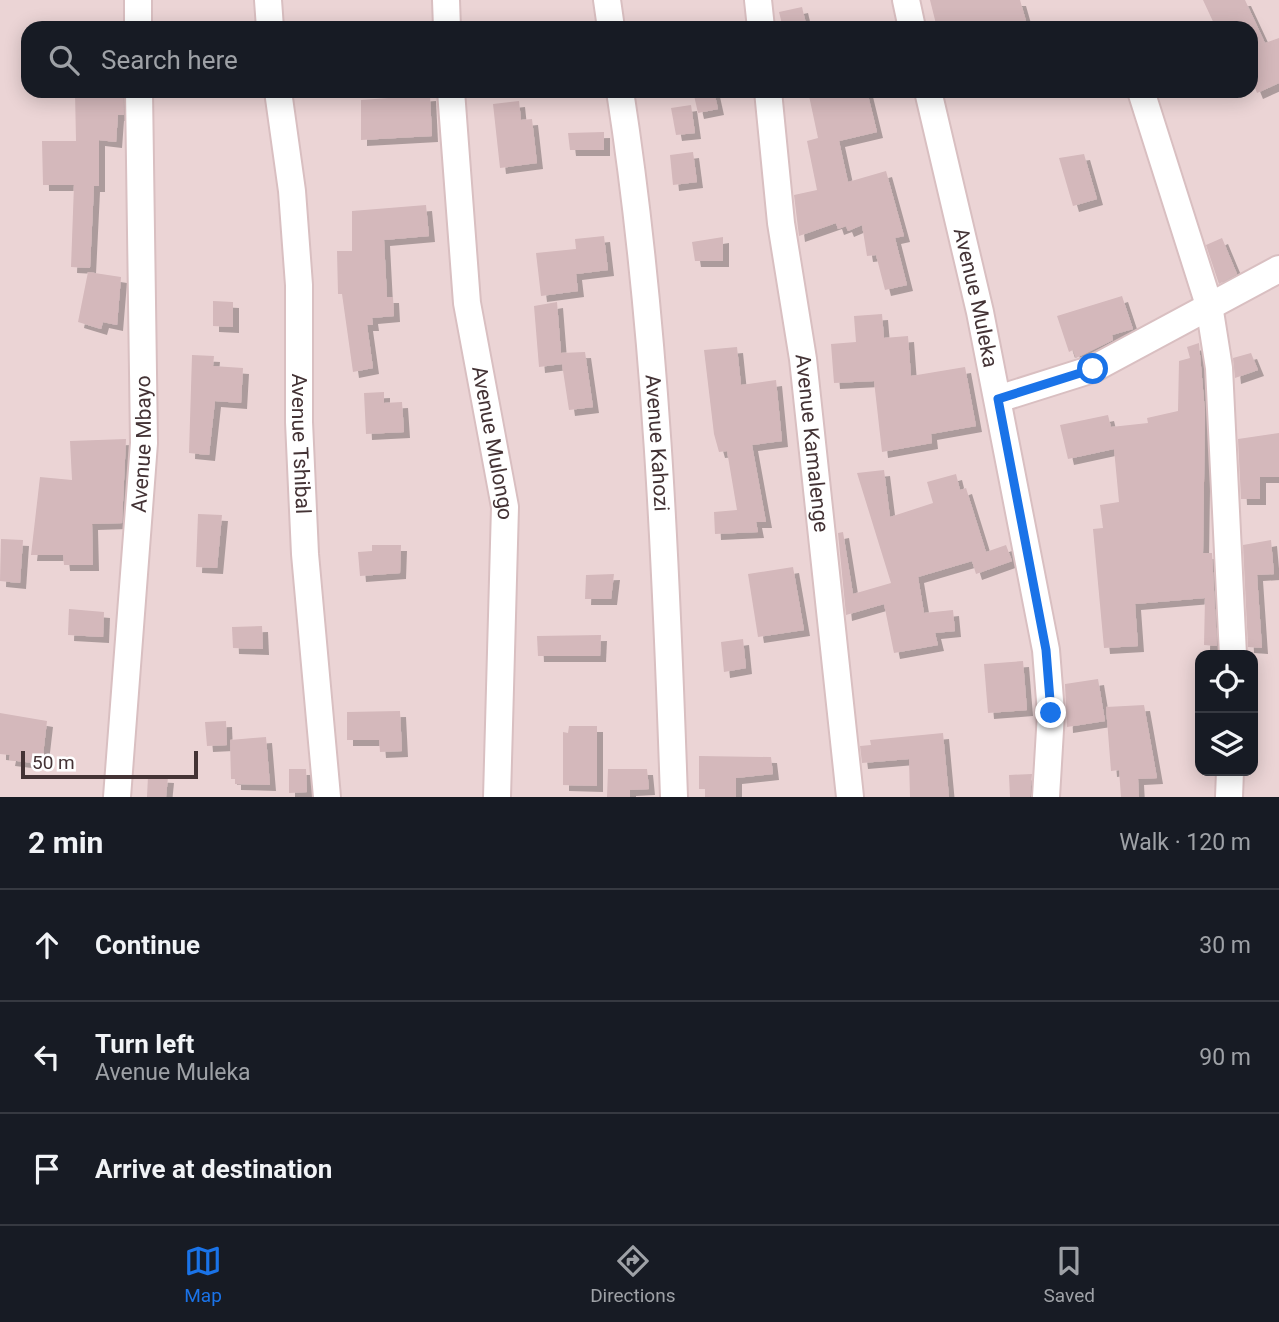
<!DOCTYPE html>
<html lang="en">
<head>
<meta charset="utf-8">
<style>
  :root { --surface:#171b24; --page:#20242c; --text:#f1f3f6; --muted:#9ea1a6; --line:#363941; --accent:#1a73e8 }
  body { margin:0; font-family:Roboto,sans-serif; background:var(--page); color:var(--text) }
  .controls { position:absolute; right:21px; bottom:21px; display:grid; overflow:hidden; border-radius:14px; box-shadow:0 4px 18px #0003 }
  .controls button { width:63px; height:63px; display:grid; place-items:center; padding:0; border:0; border-bottom:2px solid var(--line); background:var(--surface); color:var(--text); font:35px sans-serif }
  .scale { position:absolute; left:21px; bottom:18px; width:177px; box-sizing:border-box; padding-left:7px; border:4px solid #443335; border-top:0; font-size:19px; line-height:24px; white-space:nowrap; color:#443335; -webkit-text-stroke:5px #fff; paint-order:stroke }
  .stop { position:absolute; width:21px; height:21px; margin:-16px; border:5px solid #1a73e8; border-radius:50%; background:#fff }
  .stop.end { background:#1a73e8; border-color:#fff; box-shadow:0 2px 7px #0008 }
  .list { margin:0; padding:0; list-style:none }
  h2 { display:flex; justify-content:space-between; align-items:center; height:91px; margin:0; padding:0 28px; font-size:30px }
  h2 small { font-size:23px; font-weight:400; color:var(--muted) }
  .list li { display:grid; grid-template-columns:46px 1fr auto; gap:21px; align-items:center; box-sizing:border-box; height:112px; padding:0 28px; border-top:2px solid var(--line) }
  .list b { display:block; font-size:26px; white-space:nowrap }
  .list p { margin:0; font-size:23px; white-space:nowrap; color:var(--muted) }
  .list em { font-size:23px; font-style:normal; color:var(--muted) }
  .icon { flex:none; width:38px; height:38px; fill:none; stroke:currentColor; stroke-width:2; stroke-linecap:round; stroke-linejoin:round }
  .map { position:relative; flex:none; width:1279px; height:797px; overflow:hidden }
  .search { position:absolute; background:var(--surface); box-shadow:0 4px 18px #0003; left:21px; right:21px; top:21px; height:77px; display:flex; align-items:center; gap:18px; box-sizing:border-box; padding:0 24px; border-radius:21px; color:var(--muted); font-size:26px }
  .sheet { height:427px; background:var(--surface) }
  nav { display:flex; justify-content:space-around; align-items:center; box-sizing:border-box; height:98px; border-top:2px solid var(--line); background:var(--surface); font-size:19px; color:var(--muted) }
  nav a { display:grid; justify-items:center; gap:4px }
  nav .on { color:var(--accent) }
  .map>svg:first-child { display:block }
  .residential { fill:#ebd4d5; fill-rule:evenodd }
  .building { fill:#d4b8bb; filter:url(#shadow) }
  .lines { fill:none; stroke-linecap:round; stroke-linejoin:round }
  .street-casing { stroke:#d9bfc1; stroke-width:30 }
  .street { stroke:#fff; stroke-width:26 }
  .route { stroke:#1a73e8; stroke-width:9 }
  .labels { text-anchor:middle; stroke-width:5; stroke-linejoin:round; paint-order:stroke }
  .street-label { font-size:21px; fill:#443335; stroke:#fff }
</style>
</head>
<body>
<div class="map">
<svg width="1279" height="797" viewBox="0 0 1279 797">
  <defs>
    <filter id="shadow"><feDropShadow dx="6" dy="6" stdDeviation="0" flood-color="#0004"/></filter>
  </defs>
  <rect width="100%" height="100%" fill="#f2e3e3"/>
  <path class="residential" d="M0,0H1279V797H0ZM28,28H1251V91H28ZM1200,655H1253V771H1200Z"/>
  <g class="building">
    <polygon points="930,0 1020,0 1028,28 937,28"/>
    <polygon points="1203,0 1245,0 1265,43 1279,38 1279,83 1257,93 1251,78 1251,28 1216,28"/>
    <polygon points="802,7 807,28 783,28 779,12"/>
    <polygon points="123,91 124,115 118,115 116,142 99,140 99,186 94,186 90,268 71,267 74,185 43,185 42,141 76,141 75,92"/>
    <polygon points="693,91 714,91 718,109 698,113"/>
    <polygon points="808,91 867,91 877,132 839,141 848,182 886,171 904,236 895,238 907,285 885,290 876,255 867,256 862,225 848,231 846,226 838,229 836,223 799,236 794,195 817,190 807,141 818,138"/>
    <polygon points="430,95 432,136 361,140 361,100"/>
    <polygon points="519,101 521,120 532,119 537,163 500,168 493,104"/>
    <polygon points="691,105 695,133 676,135 671,108"/>
    <polygon points="604,132 604,150 570,150 568,133"/>
    <polygon points="693,152 697,182 673,185 670,155"/>
    <polygon points="1084,154 1097,199 1073,206 1059,158"/>
    <polygon points="426,205 429,236 384,240 387,297 393,297 394,316 372,318 373,325 367,325 373,368 353,372 342,294 338,294 337,251 352,251 352,211"/>
    <polygon points="604,236 608,270 576,274 578,291 541,296 536,253 576,249 575,239"/>
    <polygon points="723,237 723,261 695,261 692,242"/>
    <polygon points="1222,238 1237,274 1219,284 1206,245"/>
    <polygon points="88,272 121,277 117,325 103,322 101,329 78,322"/>
    <polygon points="1122,296 1133,329 1112,335 1113,340 1076,358 1073,350 1069,352 1057,316"/>
    <polygon points="213,301 233,302 233,327 213,326"/>
    <polygon points="557,302 561,353 585,352 593,407 569,410 562,364 539,367 534,306"/>
    <polygon points="882,314 884,338 908,336 911,376 965,367 976,426 931,434 932,443 882,452 874,381 834,383 831,344 856,342 854,316"/>
    <polygon points="1199,343 1205,412 1203,553 1212,553 1217,646 1204,645 1205,598 1135,604 1138,646 1104,648 1093,529 1103,528 1100,505 1119,502 1114,449 1068,459 1060,425 1108,415 1111,427 1148,423 1147,418 1178,411 1179,361 1190,358 1187,347"/>
    <polygon points="737,347 741,385 776,380 782,441 752,445 766,522 756,522 758,532 715,534 714,512 737,510 727,451 719,452 714,434 704,350"/>
    <polygon points="1251,353 1258,370 1235,378 1233,358"/>
    <polygon points="192,355 214,356 213,366 243,368 241,403 215,401 209,455 189,453"/>
    <polygon points="384,392 384,403 402,402 404,432 366,434 364,393"/>
    <polygon points="1279,433 1279,477 1260,477 1260,499 1241,499 1238,439"/>
    <polygon points="126,439 122,523 92,524 93,565 64,565 63,555 31,555 40,477 72,480 70,441"/>
    <polygon points="884,470 890,517 933,503 927,482 956,474 960,490 966,488 986,552 1006,545 1012,561 976,574 972,561 918,577 924,613 953,610 955,631 935,633 938,645 894,653 884,604 846,615 838,533 843,532 853,594 891,583 857,473"/>
    <polygon points="198,514 222,515 217,568 196,567"/>
    <polygon points="1,539 23,540 20,583 0,581"/>
    <polygon points="1271,540 1274,574 1257,575 1262,648 1248,647 1243,545"/>
    <polygon points="372,545 401,545 400,573 360,576 358,552 372,551"/>
    <polygon points="793,567 804,630 758,637 748,574"/>
    <polygon points="614,574 611,599 585,599 586,575"/>
    <polygon points="69,609 104,612 103,637 68,635"/>
    <polygon points="262,626 263,649 233,648 232,627"/>
    <polygon points="601,635 600,656 538,656 537,636"/>
    <polygon points="743,639 746,668 724,672 721,642"/>
    <polygon points="1023,661 1027,710 988,713 984,664"/>
    <polygon points="1098,679 1105,721 1067,727 1065,684"/>
    <polygon points="1144,705 1157,778 1138,779 1139,797 1121,797 1119,770 1111,771 1106,707"/>
    <polygon points="400,711 402,751 380,752 379,740 347,740 347,712"/>
    <polygon points="0,713 47,721 42,764 9,760 10,755 0,754"/>
    <polygon points="226,721 227,745 207,746 205,722"/>
    <polygon points="569,726 597,726 597,786 563,785 563,732 568,733"/>
    <polygon points="943,733 949,797 910,797 909,759 862,763 860,746 871,745 870,740"/>
    <polygon points="266,737 270,785 235,784 235,779 231,779 230,740"/>
    <polygon points="699,756 771,757 773,774 736,778 736,797 705,797 705,789 699,789"/>
    <polygon points="289,769 306,769 307,792 289,793"/>
    <polygon points="608,769 647,769 649,789 630,790 630,797 607,797"/>
    <polygon points="1032,774 1030,797 1010,797 1009,775"/>
    <polygon points="148,776 168,777 166,797 147,797"/>
  </g>
  <g class="lines">
    <defs>
      <g id="street">
        <polyline points="138,0 138,28"/>
        <polyline points="268,0 270,28"/>
        <polyline points="446,0 447,28"/>
        <polyline points="607,0 611,28"/>
        <polyline points="758,0 761,28"/>
        <polyline points="906,0 912,28"/>
        <path id="s1" d="M278,91L292,191L299,285V422L305,554L327,797"/>
        <path id="s2" d="M451,91L467,303L505,507L497,797"/>
        <path id="s3" d="M620,91C656,322 666,564 674,797"/>
        <path id="s4" d="M768,91L781,223L803,359L850,797"/>
        <path id="s5" d="M928,91L980,312L1046,650L1051,713L1046,797"/>
        <polyline points="1141,91 1209,305 1219,368 1233,655"/>
        <polyline points="998,399 1093,369 1279,269"/>
        <path id="s6" d="M117,797L144,443L139,91"/>
        <polyline points="1229,797 1230,771"/>
      </g>
    </defs>
    <use href="#street" class="street-casing"/>
    <use href="#street" class="street"/>
  </g>
  <g class="lines">
    <polyline class="route" points="1051,713 1046,650 998,399 1093,369"/>
  </g>
  <g class="labels">
    <g class="street-label">
      <text dy="7" stroke="none"><textPath href="#s5" startOffset="212">Avenue Muleka</textPath></text>
      <text dy="7" stroke="none"><textPath href="#s2" startOffset="355">Avenue Mulongo</textPath></text>
      <text dy="7" stroke="none"><textPath href="#s3" startOffset="354">Avenue Kahozi</textPath></text>
      <text dy="7" stroke="none"><textPath href="#s6" startOffset="354">Avenue Mbayo</textPath></text>
      <text dy="7" stroke="none"><textPath href="#s1" startOffset="354">Avenue Tshibal</textPath></text>
      <text dy="7" stroke="none"><textPath href="#s4" startOffset="355">Avenue Kamalenge</textPath></text>
    </g>
  </g>
</svg>
<div class="controls">
<button><svg class="icon" aria-label="locate" viewBox="0 0 24 24"><circle cx="12" cy="12" r="6"/><path d="M12 2v4M12 18v4M2 12h4M18 12h4"/></svg></button>
<button><svg class="icon" aria-label="layers" viewBox="0 0 24 24"><path d="M12 4l9 5-9 5-9-5zM3 14l9 5 9-5"/></svg></button>
</div>
<div class="scale">50 m</div>
<div class="stop" style="left:1093px;top:369px"></div>
<div class="stop end" style="left:1051px;top:713px"></div>
<div class="search"><svg class="icon" aria-label="search" viewBox="0 0 24 24"><circle cx="10" cy="10" r="6"/><path d="M15 15l6 6"/></svg>Search here</div>
</div>
<section class="sheet">
<h2>2 min<small>Walk · 120 m</small></h2>
<ul class="list">
<li><svg class="icon" aria-label="ahead" viewBox="0 0 24 24"><path d="M12 20V5M6 11l6-6 6 6"/></svg><div><b>Continue</b></div><em>30 m</em></li>
<li><svg class="icon" aria-label="left" viewBox="0 0 24 24"><path d="M17 20v-9H6M10 6l-5 5 5 5"/></svg><div><b>Turn left</b><p>Avenue Muleka</p></div><em>90 m</em></li>
<li><svg class="icon" aria-label="arrive" viewBox="0 0 24 24"><path d="M6 21V4h12l-3 4 3 4H6"/></svg><div><b>Arrive at destination</b></div></li>
</ul>
</section>
<nav>
<a class="on"><svg class="icon" aria-label="map" viewBox="0 0 24 24"><path d="M3 6l6-2 6 2 6-2v14l-6 2-6-2-6 2zM9 4v14M15 6v14"/></svg>Map</a>
<a><svg class="icon" aria-label="directions" viewBox="0 0 24 24"><path d="M12 3l9 9-9 9-9-9zM9 14v-3h6M13 9l2 2-2 2"/></svg>Directions</a>
<a><svg class="icon" aria-label="saved" viewBox="0 0 24 24"><path d="M7 4h10v16l-5-4-5 4z"/></svg>Saved</a>
</nav>
</body>
</html>
